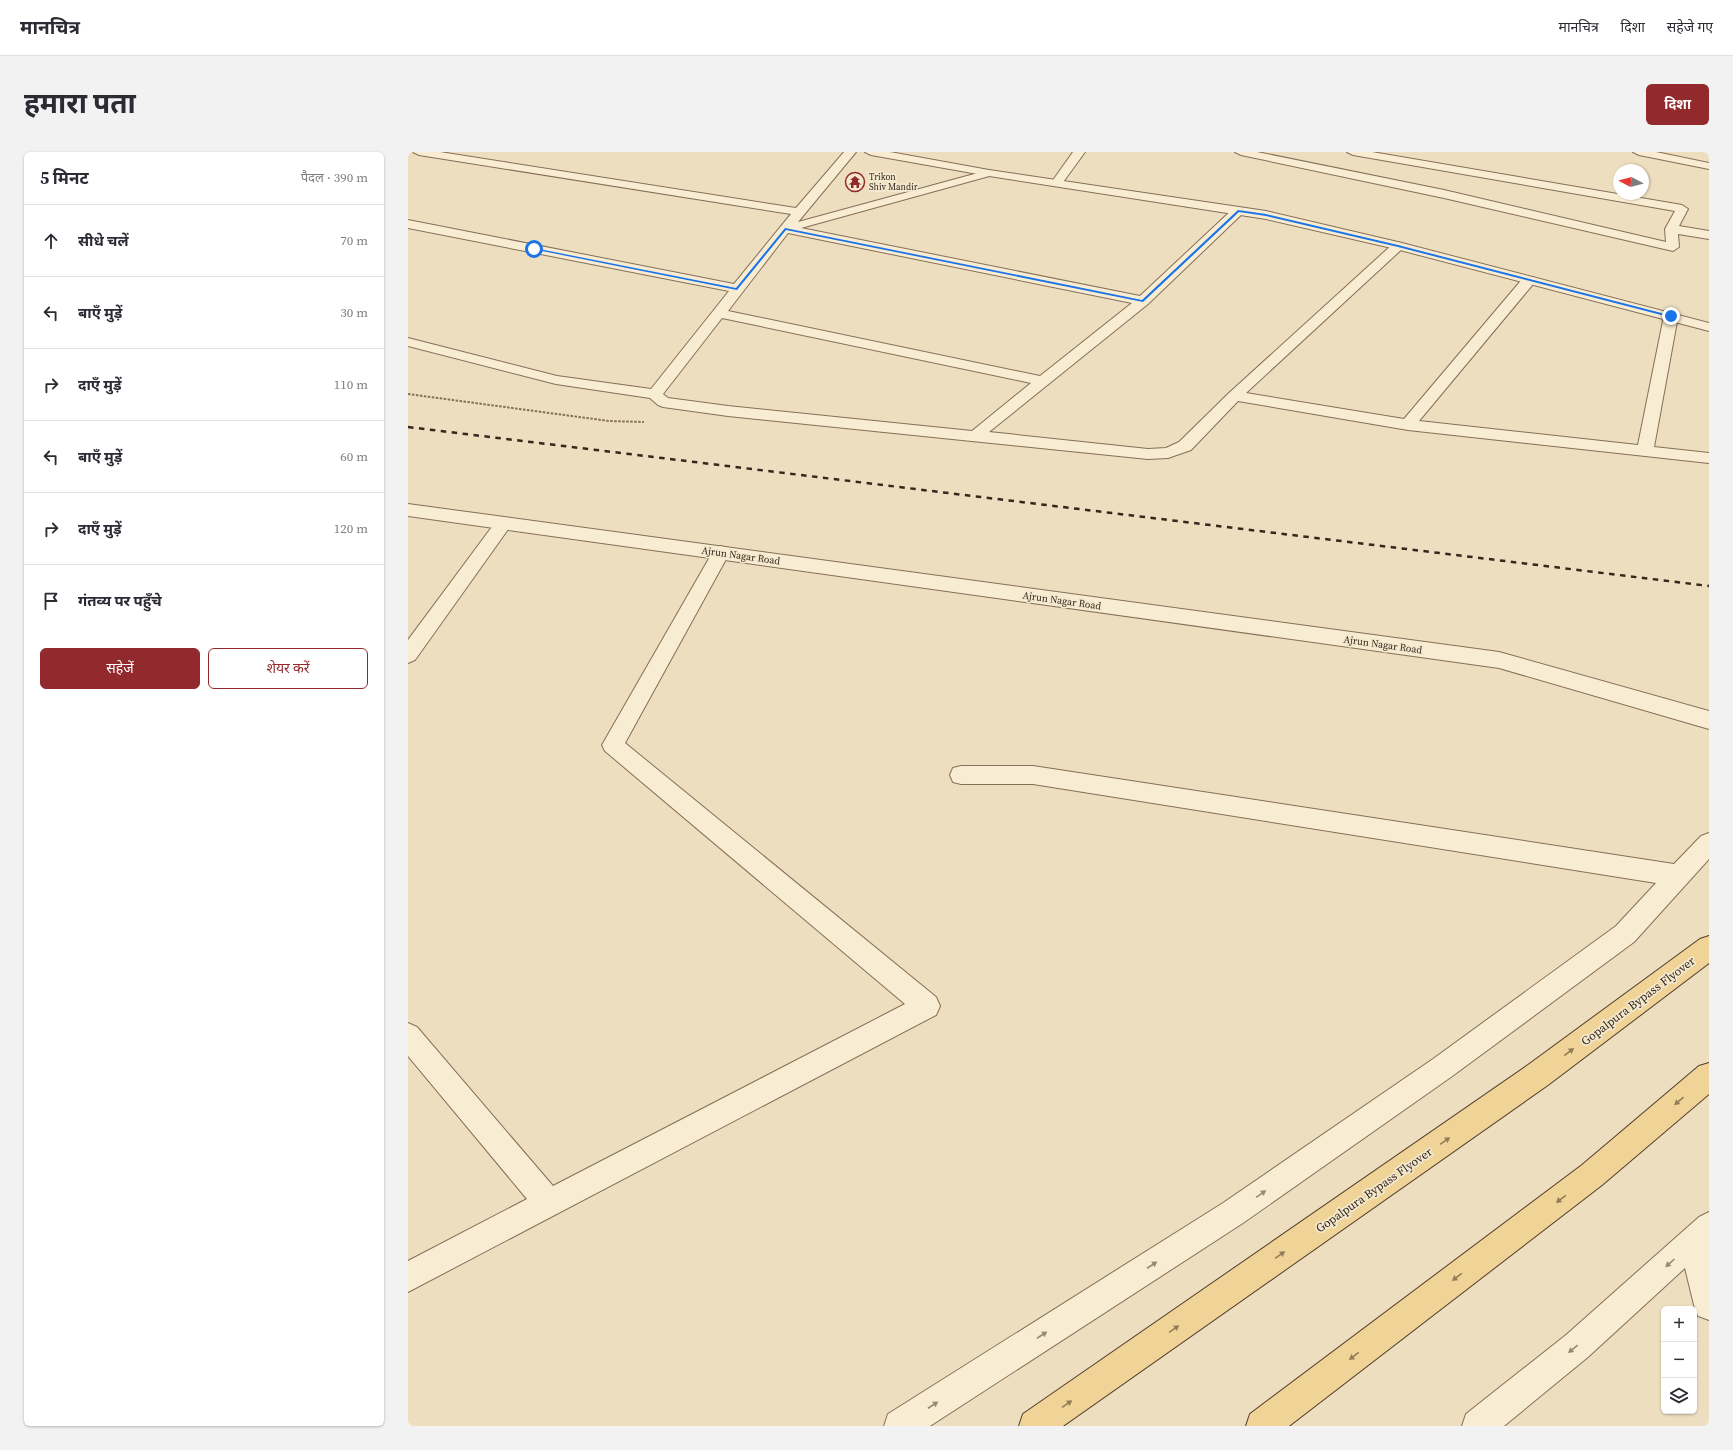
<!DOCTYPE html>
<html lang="hi">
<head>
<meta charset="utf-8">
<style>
  :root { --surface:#fff; --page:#f2f2f3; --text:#2b2b33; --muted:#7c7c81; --line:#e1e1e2; --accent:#92292c }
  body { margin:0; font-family:"Source Serif 4","Noto Sans Devanagari",serif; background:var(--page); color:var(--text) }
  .controls { position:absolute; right:12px; bottom:12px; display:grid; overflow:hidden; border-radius:6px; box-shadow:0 1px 3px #0004 }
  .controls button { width:36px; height:36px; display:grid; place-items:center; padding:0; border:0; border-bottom:1px solid var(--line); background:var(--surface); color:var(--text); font:20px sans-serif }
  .compass { position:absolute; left:1205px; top:12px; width:36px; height:36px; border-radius:50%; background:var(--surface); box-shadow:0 1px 3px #0004; rotate:277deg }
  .stop { position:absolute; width:12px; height:12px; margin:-9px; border:3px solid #1a73e8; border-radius:50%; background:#fff }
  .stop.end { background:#1a73e8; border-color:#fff; box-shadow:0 1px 4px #0008 }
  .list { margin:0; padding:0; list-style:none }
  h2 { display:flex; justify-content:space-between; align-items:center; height:52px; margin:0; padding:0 16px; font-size:17px }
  h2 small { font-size:13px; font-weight:400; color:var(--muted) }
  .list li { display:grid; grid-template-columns:26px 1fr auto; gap:12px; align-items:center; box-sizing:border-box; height:72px; padding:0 16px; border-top:1px solid var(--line) }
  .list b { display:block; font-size:15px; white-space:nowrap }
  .list em { font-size:13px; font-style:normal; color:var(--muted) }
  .actions { display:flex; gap:8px; padding:12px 16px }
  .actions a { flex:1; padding:9px 0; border:1px solid var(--accent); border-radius:6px; text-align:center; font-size:14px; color:var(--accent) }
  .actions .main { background:var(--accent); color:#fff }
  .icon { flex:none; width:22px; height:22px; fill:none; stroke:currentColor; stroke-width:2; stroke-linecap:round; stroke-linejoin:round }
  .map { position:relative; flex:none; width:1301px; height:1274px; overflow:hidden; border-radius:6px }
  header { display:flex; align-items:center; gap:24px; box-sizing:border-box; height:56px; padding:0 20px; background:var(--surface); border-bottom:1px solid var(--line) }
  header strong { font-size:19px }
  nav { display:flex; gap:22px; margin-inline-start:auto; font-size:14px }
  .intro { display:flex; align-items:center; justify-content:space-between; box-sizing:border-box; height:96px; padding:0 24px }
  h1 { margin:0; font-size:28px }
  .button { padding:10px 18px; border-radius:6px; background:var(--accent); color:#fff; font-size:14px; font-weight:700 }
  main { display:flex; gap:24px; padding:0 24px }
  aside { flex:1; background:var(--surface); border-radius:6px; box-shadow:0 1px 3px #0004 }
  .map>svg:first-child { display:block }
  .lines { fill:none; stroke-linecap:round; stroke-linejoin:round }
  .minor-casing { stroke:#856f58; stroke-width:2 }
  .tertiary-casing { stroke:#856f58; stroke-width:2 }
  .primary-casing { stroke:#523d2c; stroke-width:2 }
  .path { stroke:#856f58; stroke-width:2; stroke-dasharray:2.5 1.5; stroke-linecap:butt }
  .minor { fill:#f8ecd2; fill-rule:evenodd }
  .tertiary { fill:#f8ecd2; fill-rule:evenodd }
  .primary { fill:#f0d396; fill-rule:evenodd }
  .rail { stroke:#34271c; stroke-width:2.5; stroke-dasharray:5.5 5.5; stroke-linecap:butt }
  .oneway { fill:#927d59 }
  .oneway2 { fill:#968a77 }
  .route { fill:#1a73e8 }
  .labels { text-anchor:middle; stroke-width:3.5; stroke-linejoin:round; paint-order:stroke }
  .far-poi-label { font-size:9px; fill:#34271c; stroke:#f4e9ce; text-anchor:start }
  .street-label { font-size:10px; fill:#34271c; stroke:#f4e9ce }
  .near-street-label { font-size:12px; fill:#34271c; stroke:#f4e9ce }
</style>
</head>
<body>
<header>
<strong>मानचित्र</strong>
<nav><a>मानचित्र</a><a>दिशा</a><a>सहेजे गए</a></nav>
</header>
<div class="intro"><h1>हमारा पता</h1><a class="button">दिशा</a></div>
<main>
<aside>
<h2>5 मिनट<small>पैदल · 390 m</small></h2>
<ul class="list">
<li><svg class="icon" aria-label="ahead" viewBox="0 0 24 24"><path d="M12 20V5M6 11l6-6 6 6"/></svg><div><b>सीधे चलें</b></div><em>70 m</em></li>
<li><svg class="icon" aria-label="left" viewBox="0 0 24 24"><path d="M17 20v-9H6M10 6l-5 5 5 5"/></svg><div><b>बाएँ मुड़ें</b></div><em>30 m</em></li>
<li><svg class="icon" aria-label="right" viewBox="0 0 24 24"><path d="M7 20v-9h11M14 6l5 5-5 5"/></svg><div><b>दाएँ मुड़ें</b></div><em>110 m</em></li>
<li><svg class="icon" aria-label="left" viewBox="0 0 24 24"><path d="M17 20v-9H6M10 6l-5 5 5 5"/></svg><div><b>बाएँ मुड़ें</b></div><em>60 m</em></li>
<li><svg class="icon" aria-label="right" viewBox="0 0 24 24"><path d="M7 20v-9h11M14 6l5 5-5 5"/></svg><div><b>दाएँ मुड़ें</b></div><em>120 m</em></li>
<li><svg class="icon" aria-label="arrive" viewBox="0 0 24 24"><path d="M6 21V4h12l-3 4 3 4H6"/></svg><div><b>गंतव्य पर पहुँचे</b></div></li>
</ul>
<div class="actions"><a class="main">सहेजें</a><a>शेयर करें</a></div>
</aside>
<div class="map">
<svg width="1301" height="1274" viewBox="0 0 1301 1274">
  <rect width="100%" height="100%" fill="#eddebf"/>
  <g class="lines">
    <defs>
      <g id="minor">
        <path d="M5,0H32L388,56L436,0H448L390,70L581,18L587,21L585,23L393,76L732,144L826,56H834L836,59L834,62L740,152L581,280L740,297L758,296L771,290L821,241L986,91L990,90L996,94L994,97L838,241L996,267L1116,125H1126L1128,128L1126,131L1011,269L1230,293L1256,164L1258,161H1268L1270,164L1246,295L1301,301V311L1000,278L830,249L783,298L760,306L740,307L320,264L255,255L250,253L242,246L148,232L0,194V186L149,224L243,237L321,139L0,76V68L326,132L383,62L11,3ZM380,81L724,151L632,224L320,159ZM314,166L623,231L564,279L320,254L260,246L255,242Z"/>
        <polygon points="665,0 677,0 653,33 645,33 643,31"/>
        <polygon points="827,0 849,0 1036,38 1258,90 1257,77 1267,59 945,3 939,0 964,0 1274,53 1280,57 1271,74 1301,79 1301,87 1270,82 1271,95 1265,99 1036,46 833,3"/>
        <polygon points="1225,0 1248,0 1301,11 1301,17 1231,3"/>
        <polygon points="95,366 101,368 104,372 101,376 7,508 0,511 0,488 89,368"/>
        <polygon points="313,394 319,396 322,400 217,591 528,845 532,854 528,863 0,1140 0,1109 119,1047 0,904 0,871 9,875 145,1034 497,852 197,599 194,593 307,396"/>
        <polygon points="553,614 625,614 1266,712 1293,684 1301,681 1301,707 1226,790 1043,925 835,1071 522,1274 476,1274 480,1262 815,1051 1025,907 1208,774 1248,731 625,632 553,632 545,630 542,623 545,616"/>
        <polygon points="1301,1060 1301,1168 1290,1164 1286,1153 1277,1116 1180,1205 1096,1274 1054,1274 1058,1262 1158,1183 1291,1065"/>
      </g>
      <g id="tertiary">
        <polygon points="457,0 482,0 581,18 858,59 994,91 1301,171 1301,179 988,97 858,67 581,24 463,3"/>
        <polygon points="0,352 1091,500 1301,559 1301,577 1091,516 0,364"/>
      </g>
      <g id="primary">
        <polygon points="1301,784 1301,811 1140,933 655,1274 611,1274 615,1262 1120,913 1292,787"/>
        <polygon points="1301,911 1301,942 1194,1033 881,1274 838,1274 842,1262 1174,1013 1291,914"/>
      </g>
    </defs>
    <use href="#minor" class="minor-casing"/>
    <use href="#tertiary" class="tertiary-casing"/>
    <use href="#primary" class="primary-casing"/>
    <polyline class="path" points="0,242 201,269 236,270"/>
    <use href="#minor" class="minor"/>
    <use href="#tertiary" class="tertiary"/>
    <use href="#primary" class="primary"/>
    <polyline class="rail" points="0,275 1301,434"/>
  </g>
  <defs><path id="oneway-solid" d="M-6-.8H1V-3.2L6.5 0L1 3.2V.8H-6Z"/></defs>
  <g class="oneway">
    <use href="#oneway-solid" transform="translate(1161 900) rotate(-37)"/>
    <use href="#oneway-solid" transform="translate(1271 949) rotate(140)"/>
    <use href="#oneway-solid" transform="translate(1037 989) rotate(-35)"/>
    <use href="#oneway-solid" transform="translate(1153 1047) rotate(143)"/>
    <use href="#oneway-solid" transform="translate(872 1103) rotate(-35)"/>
    <use href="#oneway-solid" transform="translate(1049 1125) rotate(143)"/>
    <use href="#oneway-solid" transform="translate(766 1177) rotate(-35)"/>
    <use href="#oneway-solid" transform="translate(946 1204) rotate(143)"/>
    <use href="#oneway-solid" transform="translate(659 1252) rotate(-35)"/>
  </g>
  <g class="oneway2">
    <use href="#oneway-solid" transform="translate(853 1042) rotate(-35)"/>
    <use href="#oneway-solid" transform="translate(1262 1111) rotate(138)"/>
    <use href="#oneway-solid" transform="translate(744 1113) rotate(-33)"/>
    <use href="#oneway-solid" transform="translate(634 1183) rotate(-33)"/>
    <use href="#oneway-solid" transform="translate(1165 1197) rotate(141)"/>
    <use href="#oneway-solid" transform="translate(525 1253) rotate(-33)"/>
  </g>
  <polygon class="route" points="830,58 858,62 990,93 1265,164 1261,165 990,95 858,64 831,60 735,150 378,78 329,138 124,97 126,96 328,136 377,76 734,148"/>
  <defs>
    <symbol id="temple-ring" viewBox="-11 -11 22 22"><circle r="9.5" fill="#f4e9ce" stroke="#92292c" stroke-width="1.5"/><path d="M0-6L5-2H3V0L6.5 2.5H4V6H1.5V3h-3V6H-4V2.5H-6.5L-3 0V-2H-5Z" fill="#92292c"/></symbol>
  </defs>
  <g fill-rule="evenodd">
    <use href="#temple-ring" x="436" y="19" width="22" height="22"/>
  </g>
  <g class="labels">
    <g class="far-poi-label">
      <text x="461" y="28">Trikon<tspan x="461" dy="10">Shiv Mandir</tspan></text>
    </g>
    <g class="street-label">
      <text transform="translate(333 403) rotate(8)" y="4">Ajrun Nagar Road</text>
      <text transform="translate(654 448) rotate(8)" y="4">Ajrun Nagar Road</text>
      <text transform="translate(975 492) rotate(8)" y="4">Ajrun Nagar Road</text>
    </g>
    <g class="near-street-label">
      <text transform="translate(1230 849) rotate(-37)" y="4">Gopalpura Bypass Flyover</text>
      <text transform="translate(966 1038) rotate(-35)" y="4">Gopalpura Bypass Flyover</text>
    </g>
  </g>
</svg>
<div class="controls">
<button>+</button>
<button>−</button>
<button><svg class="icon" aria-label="layers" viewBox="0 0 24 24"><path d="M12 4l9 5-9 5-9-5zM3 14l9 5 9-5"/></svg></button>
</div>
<svg class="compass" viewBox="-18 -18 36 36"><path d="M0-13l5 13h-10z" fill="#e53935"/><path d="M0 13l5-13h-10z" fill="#7c7c81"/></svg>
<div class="stop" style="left:126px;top:97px"></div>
<div class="stop end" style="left:1263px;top:164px"></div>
</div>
</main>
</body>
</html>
